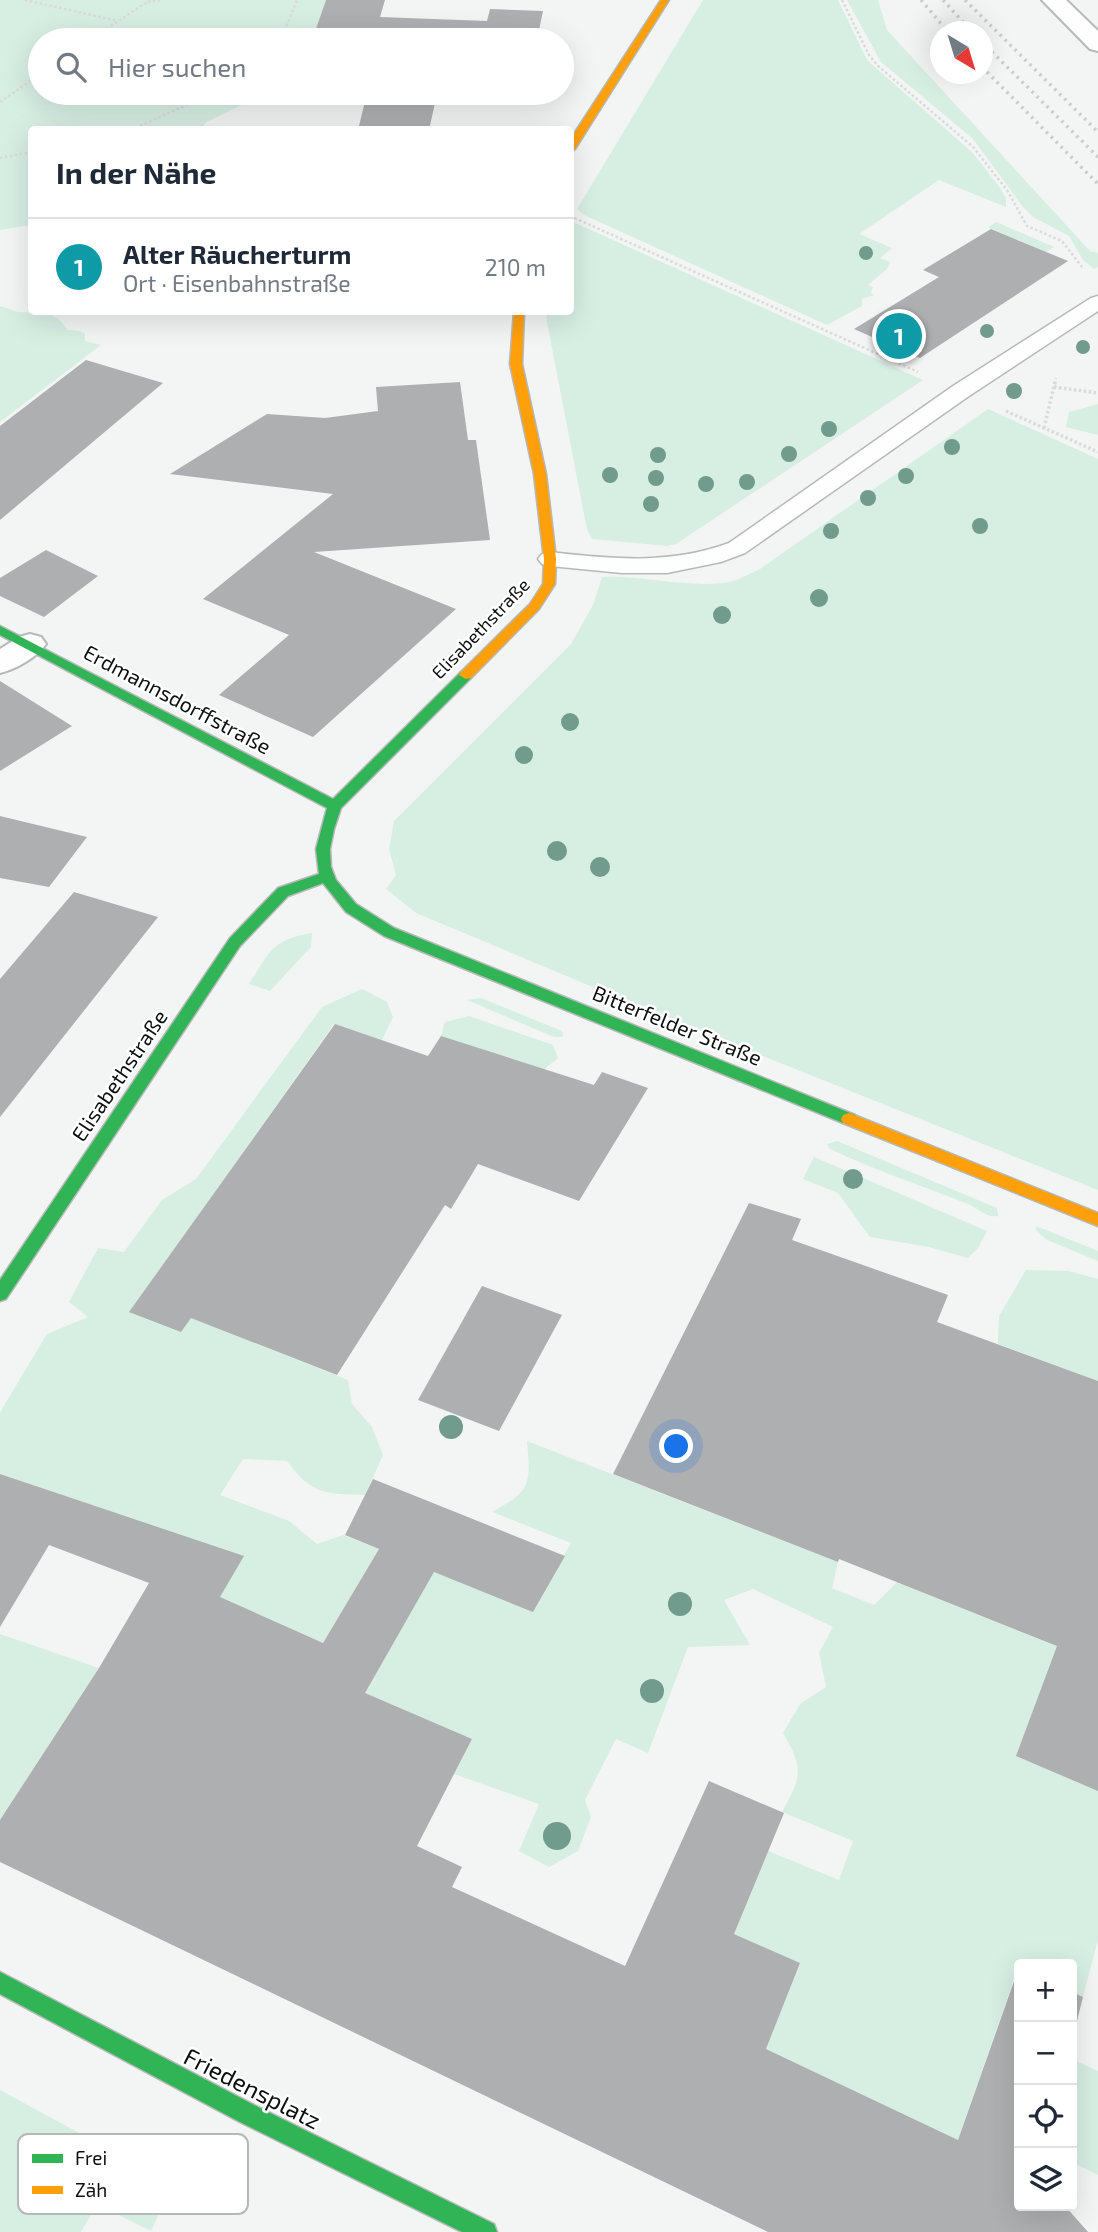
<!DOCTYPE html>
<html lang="de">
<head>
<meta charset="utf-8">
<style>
  :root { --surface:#fff; --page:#f6f6f7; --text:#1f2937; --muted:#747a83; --line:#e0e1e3; --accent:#db2777 }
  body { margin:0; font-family:"Exo 2",sans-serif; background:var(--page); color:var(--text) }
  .controls { position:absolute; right:21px; bottom:21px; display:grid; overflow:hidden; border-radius:7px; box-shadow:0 7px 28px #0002 }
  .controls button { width:63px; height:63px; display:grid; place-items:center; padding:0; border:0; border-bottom:2px solid var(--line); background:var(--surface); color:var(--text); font:35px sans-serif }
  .compass { position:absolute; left:930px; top:21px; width:63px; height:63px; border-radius:50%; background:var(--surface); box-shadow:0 7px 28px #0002; rotate:142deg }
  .you { position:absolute; left:677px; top:1447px; width:24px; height:24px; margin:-18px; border:5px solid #fff; border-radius:50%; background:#1a73e8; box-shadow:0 0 0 10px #1a73e833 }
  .badge { display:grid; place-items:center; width:46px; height:46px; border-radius:50%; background:var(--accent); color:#fff; font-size:23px; font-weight:700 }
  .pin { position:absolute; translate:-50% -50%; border:4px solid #fff; box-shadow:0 2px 7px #0006 }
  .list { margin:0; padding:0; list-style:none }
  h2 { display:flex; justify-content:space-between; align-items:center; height:91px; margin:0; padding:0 28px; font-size:30px }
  h2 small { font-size:23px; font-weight:400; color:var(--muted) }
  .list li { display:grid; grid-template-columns:46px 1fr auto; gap:21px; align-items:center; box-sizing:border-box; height:98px; padding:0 28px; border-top:2px solid var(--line) }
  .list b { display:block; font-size:26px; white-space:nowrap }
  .list p { margin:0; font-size:23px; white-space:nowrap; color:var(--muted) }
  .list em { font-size:23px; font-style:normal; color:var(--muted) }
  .icon { flex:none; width:38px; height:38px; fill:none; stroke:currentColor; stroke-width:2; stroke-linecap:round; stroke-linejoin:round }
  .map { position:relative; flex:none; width:1098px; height:2232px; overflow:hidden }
  .search { position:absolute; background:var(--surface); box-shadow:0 7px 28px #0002; left:28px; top:28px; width:546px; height:77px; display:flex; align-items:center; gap:18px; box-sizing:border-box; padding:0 24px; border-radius:38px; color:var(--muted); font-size:26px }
  .panel { position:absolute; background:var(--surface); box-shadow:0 7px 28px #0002; left:28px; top:126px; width:546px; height:189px; border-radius:7px }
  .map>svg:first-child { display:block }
  .green { fill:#d7eee3 }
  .building { fill:#aeafb0 }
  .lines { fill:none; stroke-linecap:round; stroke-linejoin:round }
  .lane-casing { stroke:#b7b9b8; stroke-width:3 }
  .street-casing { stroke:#b7b9b8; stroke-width:4 }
  .fast-casing { stroke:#b7b9b8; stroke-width:3 }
  .slow-casing { stroke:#b7b9b8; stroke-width:3 }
  .path-far1 { stroke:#d9dbda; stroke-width:2.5; stroke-dasharray:2.5 2.5; stroke-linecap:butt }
  .path { stroke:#d9dbda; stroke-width:3.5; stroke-dasharray:2.5 2.5; stroke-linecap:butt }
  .lane { fill:#fdfefd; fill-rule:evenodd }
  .street { fill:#fdfefd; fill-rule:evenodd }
  .fast { fill:#30b455; fill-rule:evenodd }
  .slow { fill:#ff9f0a; fill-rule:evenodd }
  .rail { stroke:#cccdcc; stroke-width:3.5; stroke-dasharray:2.5 4.5; stroke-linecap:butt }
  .tree { fill:#719b8d }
  .labels { text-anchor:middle; stroke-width:5; stroke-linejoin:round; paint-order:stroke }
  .far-street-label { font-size:18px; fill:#0d0f0e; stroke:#fff }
  .street-label { font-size:21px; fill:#0d0f0e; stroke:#fff }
  .near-street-label { font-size:24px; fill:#0d0f0e; stroke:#fff }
  .key { fill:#fff; stroke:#b6b7b7; stroke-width:2 }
  .key-label { font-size:19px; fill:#0d0f0e }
</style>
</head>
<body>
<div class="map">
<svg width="1098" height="2232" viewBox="0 0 1098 2232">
  <rect width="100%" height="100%" fill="#f2f5f4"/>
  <g class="green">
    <polygon points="0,0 326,0 312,40 40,40 40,93 250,93 247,102 205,123 203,129 32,130 31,225 0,230"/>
    <polygon points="703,0 838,0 867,60 973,153 1000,188 1006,198 1006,207 939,180 859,234 892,248 880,258 890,262 887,269 868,285 873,287 871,293 874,295 862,299 862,306 827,325 584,215 577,209"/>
    <polygon points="847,0 878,0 887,30 1090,251 1098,253 1098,267 1094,269 1083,260 1069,236 1033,217 1023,207 973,139 881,62"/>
    <polygon points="571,221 923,380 676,544 667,546 592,539 587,530 547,322 546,312 570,312"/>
    <polygon points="996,222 1054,247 1046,252 988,227"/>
    <polygon points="0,306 18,312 48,314 58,318 68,330 80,331 85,334 85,341 101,345 0,422"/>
    <polygon points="1098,404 1098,435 1066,427 1069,412"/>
    <path d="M988,409L1098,459V1190L650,1011L416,913L386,889L396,875L389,849L394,821L571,644L593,605L602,577C642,575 690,589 729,582C740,580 750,573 760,569Z"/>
    <path d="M312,933L311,947L270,991L249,984C270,952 271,940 312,933Z"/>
    <path d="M362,989L387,1002L393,1017L382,1040L334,1024L141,1296L202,1302L240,1337L348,1380L352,1404L372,1427L383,1455L365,1495C326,1494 312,1495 287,1461L243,1459L220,1495L289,1521L317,1544L343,1535L379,1549L323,1643L299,1633L173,1675L243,1557L0,1474V1413L5,1404L47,1334L88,1317L69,1302L98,1248L124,1252L162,1200L196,1179L322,1007Z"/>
    <polygon points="481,998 562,1031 563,1037 554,1037 467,1000"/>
    <polygon points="469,1016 553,1045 558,1058 542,1071 441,1036 445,1022"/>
    <path d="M837,1141L997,1208L998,1216C986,1218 979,1209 968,1204C922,1186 875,1170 830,1149L827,1144Z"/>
    <polygon points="814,1157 987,1231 978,1248 968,1258 929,1247 870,1237 838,1193 803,1179"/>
    <polygon points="1036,1226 1098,1251 1098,1261 1047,1240 1036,1230"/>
    <polygon points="1026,1270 1068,1271 1098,1279 1098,1381 998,1344 999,1316"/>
    <path d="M527,1441L838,1562L832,1588L874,1605L897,1582L1098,1661V1940L1083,1997L1072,1992V1964H1019L958,2140L766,2049L800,1963L734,1934L768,1851L839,1880L853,1841L782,1812C802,1776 804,1769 783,1733L800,1704L826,1687L819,1653L833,1627L753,1589L724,1600L750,1645L688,1647L648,1753L616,1739L585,1800L591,1817L578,1851L549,1867L519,1851L539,1804L454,1774L472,1739L363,1695L434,1572L533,1611L571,1543L492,1512C531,1491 531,1484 527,1441Z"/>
    <polygon points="0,1634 99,1668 0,1820"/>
    <polygon points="1072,2059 1098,2071 1098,2175 1072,2162"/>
    <polygon points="0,2090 173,2184 151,2231 97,2204 81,2232 0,2232"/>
  </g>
  <g class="building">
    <polygon points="326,0 385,0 380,17 487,21 490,9 543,11 537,40 312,40"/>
    <polygon points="367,93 526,93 525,97 437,94 429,130 358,130"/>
    <polygon points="991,229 1068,261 920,358 854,329 939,277 923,270"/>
    <polygon points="86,360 163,383 0,520 0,426"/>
    <polygon points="460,382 468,440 476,440 490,540 314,552 456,609 313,737 219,695 289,635 203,599 333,494 170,474 267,414 325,418 378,411 376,387"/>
    <polygon points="46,550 98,576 44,617 0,596 0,578"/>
    <polygon points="0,681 72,726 0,771"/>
    <polygon points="0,816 87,837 49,887 0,878"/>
    <polygon points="74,892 158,917 0,1117 0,979"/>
    <polygon points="335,1024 428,1056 441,1036 594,1085 602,1072 648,1088 579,1201 478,1164 451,1209 445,1205 337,1375 191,1318 181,1332 129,1312"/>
    <polygon points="749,1203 801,1219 792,1240 948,1295 937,1322 1098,1381 1098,1791 1016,1756 1057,1646 839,1559 838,1562 613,1474"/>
    <polygon points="482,1286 562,1315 499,1431 418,1400"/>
    <polygon points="0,1474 244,1556 220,1597 323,1643 379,1549 345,1535 373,1479 565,1556 533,1612 434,1572 365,1693 472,1739 417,1846 462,1867 452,1887 625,1966 709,1781 784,1813 734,1934 800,1963 766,2049 958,2140 1019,1967 1019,2206 1065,2206 1088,2232 768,2232 0,1862 0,1820 99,1668 149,1583 49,1545 0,1627"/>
    <polygon points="1072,1992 1083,1997 1072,2041"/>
  </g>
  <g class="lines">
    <defs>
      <path id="lane" d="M1098,296V311L969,396L745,553L721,562L667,573H622L550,566L542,564L538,559L542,554L550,552C612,559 669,565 729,543L953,386L1091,298Z"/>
      <g id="street">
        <polygon points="1042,0 1066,0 1098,31 1098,51 1090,49"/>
        <path d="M30,634L41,637L46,644C36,658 16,669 0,673V649L19,637Z"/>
      </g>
      <g id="fast">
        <polygon points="0,626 333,799 461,672 471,672 471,678 341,808 334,829 330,849 331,867 336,880 356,904 394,928 855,1115 857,1119 855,1123 843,1123 384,936 346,912 323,883 288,896 240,946 6,1299 0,1301 0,1280 230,938 278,888 319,874 316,849 327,808 0,635"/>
        <polygon points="0,1972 254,2105 494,2224 497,2232 462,2232 238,2121 0,1994"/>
      </g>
      <g id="slow">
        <polygon points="661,0 669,0 575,149 570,152 570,140"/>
        <polygon points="514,312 524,312 522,364 546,474 556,559 555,584 539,609 471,678 466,679 459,675 461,672 530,604 543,584 544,559 534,474 510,364"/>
        <polygon points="849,1113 1098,1213 1098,1226 843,1123 841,1119 843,1115"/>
      </g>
    </defs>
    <use href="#lane" class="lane-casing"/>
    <use href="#street" class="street-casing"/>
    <use href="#fast" class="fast-casing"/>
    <use href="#slow" class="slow-casing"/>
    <g class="path-far1">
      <polyline points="25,0 118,21"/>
      <polyline points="842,0 869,55 877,65 973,147 1007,190 1027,226 1062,241 1082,267"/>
      <polyline points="148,2 161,0"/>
      <polyline points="90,40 150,0"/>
      <polyline points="281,40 297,0"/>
      <polyline points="0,102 40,74"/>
      <polyline points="131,130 213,93"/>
      <polyline points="0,158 32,152"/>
      <polyline points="570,216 918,372"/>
      <polyline points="1055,384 1056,378"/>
    </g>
    <g class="path">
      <polyline points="1054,387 1098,393"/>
      <polyline points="1006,411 1098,452"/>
      <polyline points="1044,428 1055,382"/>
    </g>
    <use href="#lane" class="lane"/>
    <use href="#street" class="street"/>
    <use href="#fast" class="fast"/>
    <use href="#slow" class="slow"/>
    <g class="rail">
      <polyline points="921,0 948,32"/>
      <polyline points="943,0 972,32"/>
      <polyline points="965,0 1098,132"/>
      <polyline points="982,42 1098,157"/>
      <polyline points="982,67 1098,184"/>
    </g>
  </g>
  <g class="tree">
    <circle cx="866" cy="253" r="7"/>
    <circle cx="987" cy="331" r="7"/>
    <circle cx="1083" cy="347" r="7"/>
    <circle cx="1014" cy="391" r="8"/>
    <circle cx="829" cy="429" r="8"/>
    <circle cx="952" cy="447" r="8"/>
    <circle cx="789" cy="454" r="8"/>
    <circle cx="658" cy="455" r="8"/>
    <circle cx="610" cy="475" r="8"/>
    <circle cx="906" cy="476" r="8"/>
    <circle cx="656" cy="478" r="8"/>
    <circle cx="747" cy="482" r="8"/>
    <circle cx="706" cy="484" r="8"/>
    <circle cx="868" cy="498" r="8"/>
    <circle cx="651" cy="504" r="8"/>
    <circle cx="980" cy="526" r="8"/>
    <circle cx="831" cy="531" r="8"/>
    <circle cx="819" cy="598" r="9"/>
    <circle cx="722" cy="615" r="9"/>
    <circle cx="570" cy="722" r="9"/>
    <circle cx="524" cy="755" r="9"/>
    <circle cx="557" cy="851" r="10"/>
    <circle cx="600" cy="867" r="10"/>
    <circle cx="853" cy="1179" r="10"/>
    <circle cx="451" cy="1427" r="12"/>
    <circle cx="680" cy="1604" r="12"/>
    <circle cx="652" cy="1691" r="12"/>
    <circle cx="557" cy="1836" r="14"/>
  </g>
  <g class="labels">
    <g class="far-street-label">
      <text transform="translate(481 629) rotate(-46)" y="6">Elisabethstraße</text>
    </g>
    <g class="street-label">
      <text transform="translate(177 700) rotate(28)" y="7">Erdmannsdorffstraße</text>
      <text transform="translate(677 1026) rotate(22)" y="7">Bitterfelder Straße</text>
      <text transform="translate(120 1076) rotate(-56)" y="7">Elisabethstraße</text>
    </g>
    <g class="near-street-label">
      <text transform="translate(252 2089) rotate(27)" y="8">Friedensplatz</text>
    </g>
  </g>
  <rect x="18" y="2134" width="230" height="80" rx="10" class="key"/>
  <rect x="32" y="2154" width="31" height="9" fill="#30b455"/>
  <rect x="32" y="2186" width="31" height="8" fill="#ff9f0a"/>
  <g class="key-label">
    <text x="75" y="2165">Frei</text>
    <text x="75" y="2197">Zäh</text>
  </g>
</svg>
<div class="controls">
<button>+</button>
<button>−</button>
<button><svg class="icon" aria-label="locate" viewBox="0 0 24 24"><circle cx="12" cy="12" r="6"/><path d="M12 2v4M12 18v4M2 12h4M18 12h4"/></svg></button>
<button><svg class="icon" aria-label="layers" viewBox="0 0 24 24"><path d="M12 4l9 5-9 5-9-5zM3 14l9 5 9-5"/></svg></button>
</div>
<svg class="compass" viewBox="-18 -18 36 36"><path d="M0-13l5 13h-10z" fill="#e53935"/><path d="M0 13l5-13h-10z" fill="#747a83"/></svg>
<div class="you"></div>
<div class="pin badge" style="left:899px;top:336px;background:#0f9aa8">1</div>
<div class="search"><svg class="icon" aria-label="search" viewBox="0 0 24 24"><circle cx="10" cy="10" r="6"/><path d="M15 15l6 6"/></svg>Hier suchen</div>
<section class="panel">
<h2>In der Nähe<small></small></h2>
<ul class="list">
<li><span class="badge" style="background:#0f9aa8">1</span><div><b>Alter Räucherturm</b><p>Ort · Eisenbahnstraße</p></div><em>210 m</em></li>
</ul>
</section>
</div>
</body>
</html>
